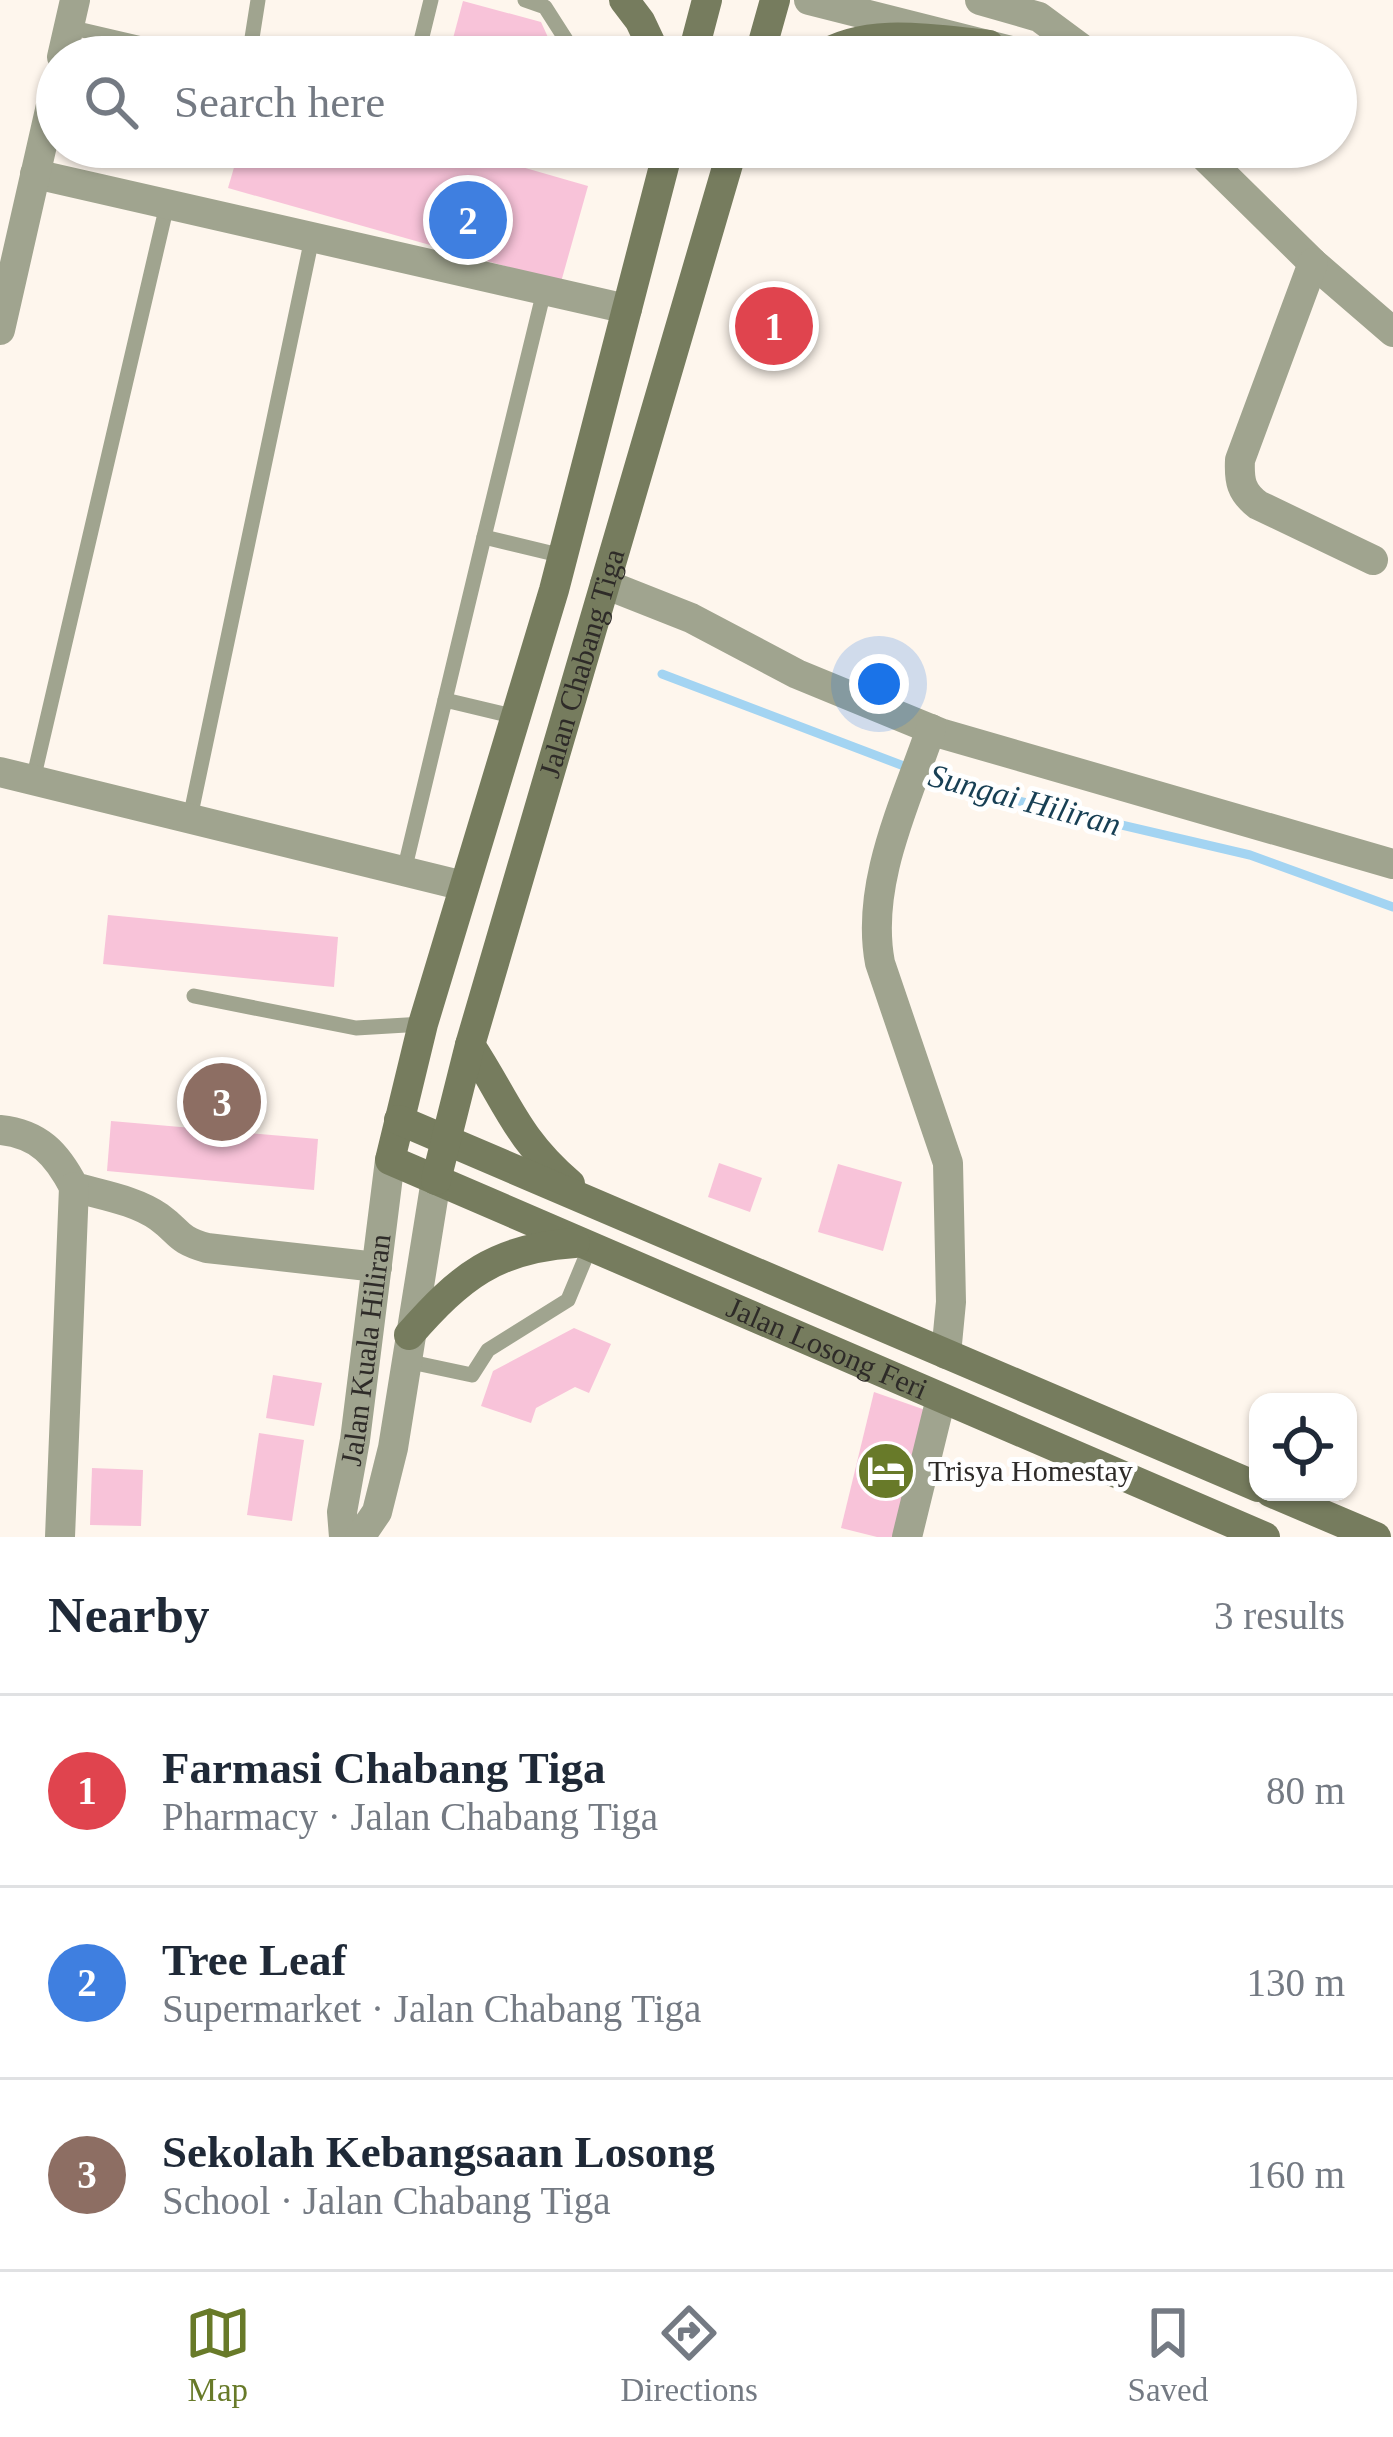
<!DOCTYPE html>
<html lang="en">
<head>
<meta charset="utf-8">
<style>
  :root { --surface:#fff; --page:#f2f2f3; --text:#1f2937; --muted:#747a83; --line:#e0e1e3; --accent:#687a29 }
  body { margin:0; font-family:Georgia,serif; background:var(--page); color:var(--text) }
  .controls { position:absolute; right:36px; bottom:36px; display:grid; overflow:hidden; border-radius:24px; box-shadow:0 3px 9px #0004 }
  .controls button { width:108px; height:108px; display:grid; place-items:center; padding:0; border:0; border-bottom:3px solid var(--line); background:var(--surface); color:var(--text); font:60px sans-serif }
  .you { position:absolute; left:879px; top:684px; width:42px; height:42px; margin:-30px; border:9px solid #fff; border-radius:50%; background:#1a73e8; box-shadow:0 0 0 18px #1a73e833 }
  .badge { display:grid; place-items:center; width:78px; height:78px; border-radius:50%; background:var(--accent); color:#fff; font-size:39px; font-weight:700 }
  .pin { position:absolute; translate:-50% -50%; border:6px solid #fff; box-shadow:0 3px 12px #0006 }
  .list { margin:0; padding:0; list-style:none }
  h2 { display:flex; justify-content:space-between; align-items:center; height:156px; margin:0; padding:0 48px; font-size:51px }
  h2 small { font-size:39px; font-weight:400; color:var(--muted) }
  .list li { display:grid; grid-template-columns:78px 1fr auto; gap:36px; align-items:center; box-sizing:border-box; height:192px; padding:0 48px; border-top:3px solid var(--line) }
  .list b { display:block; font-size:45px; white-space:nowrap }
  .list p { margin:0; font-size:39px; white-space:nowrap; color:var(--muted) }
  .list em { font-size:39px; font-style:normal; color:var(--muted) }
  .icon { flex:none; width:66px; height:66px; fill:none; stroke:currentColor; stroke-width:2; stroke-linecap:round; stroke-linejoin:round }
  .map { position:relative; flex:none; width:1393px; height:1537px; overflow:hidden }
  .search { position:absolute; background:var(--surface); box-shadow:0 3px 9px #0004; left:36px; right:36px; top:36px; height:132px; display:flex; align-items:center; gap:30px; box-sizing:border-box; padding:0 42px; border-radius:66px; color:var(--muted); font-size:45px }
  .sheet { height:732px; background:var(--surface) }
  nav { display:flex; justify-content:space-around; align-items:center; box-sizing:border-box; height:168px; border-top:3px solid var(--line); background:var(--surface); font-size:33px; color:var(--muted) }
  nav a { display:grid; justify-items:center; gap:6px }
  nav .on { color:var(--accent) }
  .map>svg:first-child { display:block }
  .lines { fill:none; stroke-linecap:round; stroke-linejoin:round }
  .stream { stroke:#a3d4f2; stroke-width:9 }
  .building { fill:#f8c3d9 }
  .service { stroke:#a0a48f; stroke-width:15 }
  .minor { stroke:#a0a48f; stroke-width:30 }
  .tertiary { stroke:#a0a48f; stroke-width:30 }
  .secondary { stroke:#767c5e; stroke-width:30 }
  .labels { text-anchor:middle; stroke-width:10; stroke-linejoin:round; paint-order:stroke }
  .street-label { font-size:30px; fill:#2e2b28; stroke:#fff }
  .poi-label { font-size:30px; fill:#2e2b28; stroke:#fff; text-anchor:start }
  .water-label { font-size:33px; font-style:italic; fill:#173f54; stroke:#fff }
</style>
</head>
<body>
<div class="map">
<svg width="1393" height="1537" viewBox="0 0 1393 1537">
  <rect width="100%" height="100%" fill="#fef6ed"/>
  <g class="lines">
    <polyline class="stream" points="662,674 959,787 1250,855 1393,907"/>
  </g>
  <g class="building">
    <polygon points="463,1 541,22 557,57 448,57"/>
    <polygon points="240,147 452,147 588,186 561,282 228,188"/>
    <polygon points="108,915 338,937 334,987 103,964"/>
    <polygon points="111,1121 318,1139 314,1190 107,1171"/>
    <polygon points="719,1163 762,1178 750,1212 708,1197"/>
    <polygon points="838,1164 902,1182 883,1251 818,1232"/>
    <polygon points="574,1328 611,1344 589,1393 575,1387 536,1408 531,1423 481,1406 493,1371"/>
    <polygon points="273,1375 322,1383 314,1426 266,1418"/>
    <polygon points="874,1392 934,1413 899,1537 877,1537 841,1528"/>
    <polygon points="259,1433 304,1440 292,1521 247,1515"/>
    <polygon points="92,1468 143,1470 141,1526 90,1525"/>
  </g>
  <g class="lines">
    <g class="service">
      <polyline points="525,0 545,7 577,57"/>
      <polyline points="69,27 198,57"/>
      <polyline points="249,57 258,0"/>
      <polyline points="417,57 431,0"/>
      <polyline points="544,291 484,537 563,556"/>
      <polyline points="445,700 484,537"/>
      <polyline points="33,780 167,205"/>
      <polyline points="190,818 312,238"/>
      <polyline points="404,871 445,700 516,717"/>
      <polyline points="194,996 356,1028 423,1024"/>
      <polyline points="406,1361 472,1375 488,1350 568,1300 590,1247"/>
    </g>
    <g class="minor">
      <polyline points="809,0 1035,57"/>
      <polyline points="980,0 1039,17 1093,57"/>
      <polyline points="62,57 75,0"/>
      <polyline points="1195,147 1313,263 1393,332"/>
      <polyline points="35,174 627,309"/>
      <path d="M1313,263L1240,460C1239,481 1241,492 1258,505L1373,560"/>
      <polyline points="0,330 57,79"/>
      <polyline points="605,584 691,618 797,674 943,734 1393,864"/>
      <path d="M931,729C906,802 865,884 880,963L948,1163L951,1302L946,1354"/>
      <polyline points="0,772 464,886"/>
      <path d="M0,1130C39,1134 57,1154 74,1187C101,1195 135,1200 159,1217C181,1233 176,1239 207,1248L377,1267"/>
      <polyline points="60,1537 74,1187"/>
      <polyline points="907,1537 941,1398"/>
    </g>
    <g class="tertiary">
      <path id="s1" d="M344,1537L342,1512L355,1440L390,1160"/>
      <polyline points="360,1537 377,1512 393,1448 436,1180"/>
    </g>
    <g class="secondary">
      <polyline points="624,0 640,21 657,57"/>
      <polyline points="692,57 707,0"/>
      <polyline points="759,57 775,0"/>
      <path d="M820,57C867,26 936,40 989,45"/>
      <path id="s2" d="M669,147L554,590L423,1024L390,1160L1265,1537"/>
      <path d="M470,1045C507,1101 516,1138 570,1184"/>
      <polyline points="399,1120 1258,1487"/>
      <path id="s3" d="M436,1180L470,1045L733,147"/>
      <path d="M409,1335C460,1277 495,1248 575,1243"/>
      <polyline points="1270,1492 1376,1537"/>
    </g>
  </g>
  <defs>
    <symbol id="hotel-disc" viewBox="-11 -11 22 22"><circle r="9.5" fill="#687a29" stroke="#fff"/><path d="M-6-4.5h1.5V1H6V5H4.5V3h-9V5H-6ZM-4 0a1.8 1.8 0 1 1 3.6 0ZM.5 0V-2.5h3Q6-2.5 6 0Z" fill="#fff"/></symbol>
  </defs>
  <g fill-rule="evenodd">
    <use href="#hotel-disc" x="853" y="1438" width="66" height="66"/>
  </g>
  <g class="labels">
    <g class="street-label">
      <text dy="10" stroke="none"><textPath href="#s3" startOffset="537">Jalan Chabang Tiga</textPath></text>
      <text dy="10" stroke="none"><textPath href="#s1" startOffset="189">Jalan Kuala Hiliran</textPath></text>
      <text dy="10" stroke="none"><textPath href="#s2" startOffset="1527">Jalan Losong Feri</textPath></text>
    </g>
    <g class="poi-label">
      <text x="928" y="1481">Trisya Homestay</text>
    </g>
    <g class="water-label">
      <text transform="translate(1025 799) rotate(15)" y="12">Sungai Hiliran</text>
    </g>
  </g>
</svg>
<div class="controls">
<button><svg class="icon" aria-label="locate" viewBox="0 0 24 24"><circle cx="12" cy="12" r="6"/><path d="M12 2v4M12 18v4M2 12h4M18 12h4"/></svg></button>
</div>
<div class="you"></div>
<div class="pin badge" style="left:774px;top:326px;background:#e0444e">1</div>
<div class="pin badge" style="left:468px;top:220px;background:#3f7fe0">2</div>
<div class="pin badge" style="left:222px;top:1102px;background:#8d6e63">3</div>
<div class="search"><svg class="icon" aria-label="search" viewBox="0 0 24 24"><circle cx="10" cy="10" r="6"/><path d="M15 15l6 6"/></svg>Search here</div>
</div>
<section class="sheet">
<h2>Nearby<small>3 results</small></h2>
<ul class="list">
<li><span class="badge" style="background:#e0444e">1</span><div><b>Farmasi Chabang Tiga</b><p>Pharmacy · Jalan Chabang Tiga</p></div><em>80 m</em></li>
<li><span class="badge" style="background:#3f7fe0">2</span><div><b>Tree Leaf</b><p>Supermarket · Jalan Chabang Tiga</p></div><em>130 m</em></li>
<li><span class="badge" style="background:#8d6e63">3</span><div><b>Sekolah Kebangsaan Losong</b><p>School · Jalan Chabang Tiga</p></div><em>160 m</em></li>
</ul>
</section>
<nav>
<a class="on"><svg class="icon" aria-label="map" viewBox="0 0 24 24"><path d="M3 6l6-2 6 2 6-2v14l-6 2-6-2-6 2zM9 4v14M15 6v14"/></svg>Map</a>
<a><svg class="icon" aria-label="directions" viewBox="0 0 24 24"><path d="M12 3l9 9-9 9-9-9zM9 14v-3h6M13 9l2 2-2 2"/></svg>Directions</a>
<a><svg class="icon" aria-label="saved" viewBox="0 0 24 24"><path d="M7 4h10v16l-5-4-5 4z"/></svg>Saved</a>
</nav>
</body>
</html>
